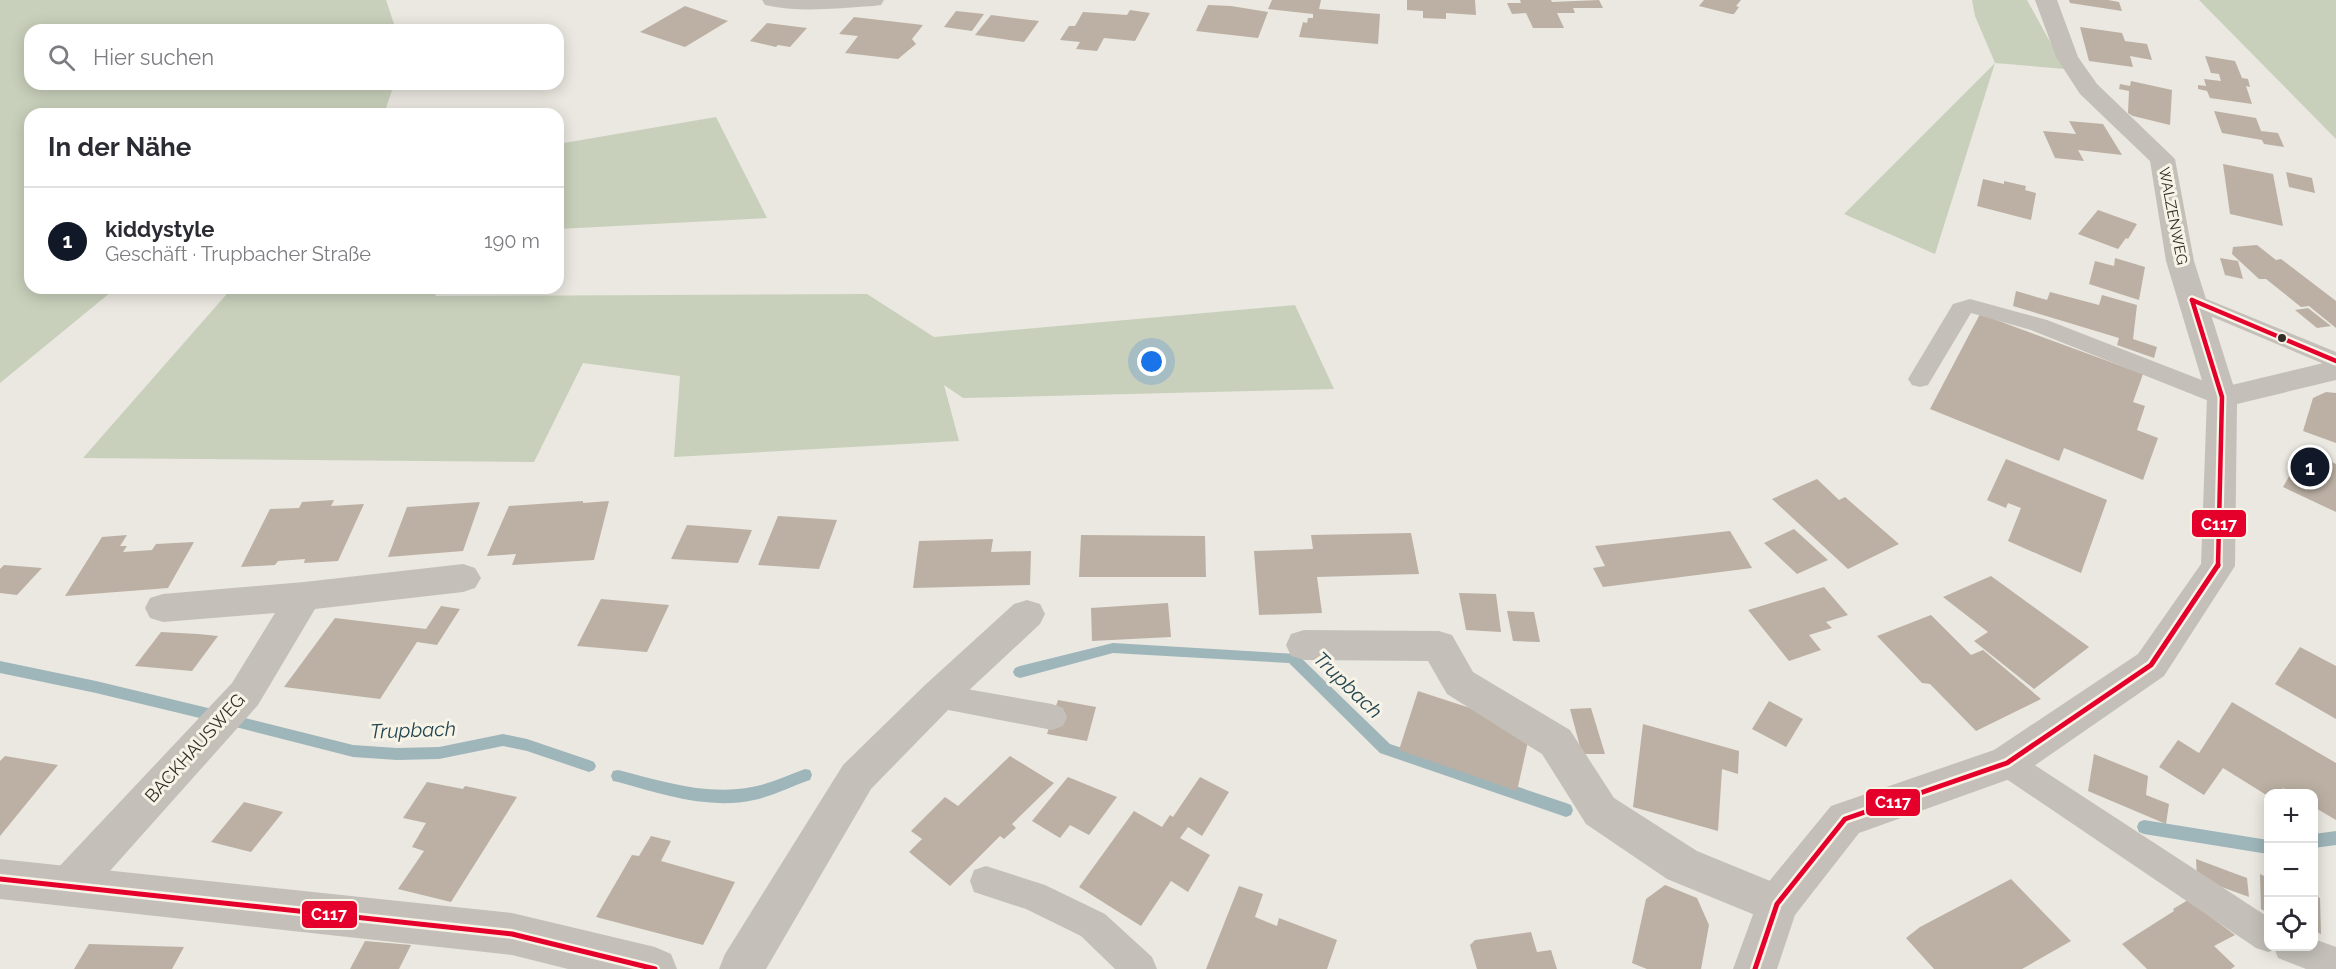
<!DOCTYPE html>
<html lang="de">
<head>
<meta charset="utf-8">
<style>
  :root { --surface:#fff; --page:#f2f2f3; --text:#2b2b33; --muted:#7c7c81; --line:#e1e1e2; --accent:#111827 }
  body { margin:0; font-family:Raleway,sans-serif; background:var(--page); color:var(--text) }
  .controls { position:absolute; right:18px; bottom:18px; display:grid; overflow:hidden; border-radius:12px; box-shadow:0 3px 15px #0003 }
  .controls button { width:54px; height:54px; display:grid; place-items:center; padding:0; border:0; border-bottom:2px solid var(--line); background:var(--surface); color:var(--text); font:30px sans-serif }
  .you { position:absolute; left:1152px; top:362px; width:21px; height:21px; margin:-15px; border:4px solid #fff; border-radius:50%; background:#1a73e8; box-shadow:0 0 0 9px #1a73e833 }
  .badge { display:grid; place-items:center; width:39px; height:39px; border-radius:50%; background:var(--accent); color:#fff; font-size:20px; font-weight:700 }
  .pin { position:absolute; translate:-50% -50%; border:3px solid #fff; box-shadow:0 2px 6px #0006 }
  .list { margin:0; padding:0; list-style:none }
  h2 { display:flex; justify-content:space-between; align-items:center; height:78px; margin:0; padding:0 24px; font-size:26px }
  h2 small { font-size:20px; font-weight:400; color:var(--muted) }
  .list li { display:grid; grid-template-columns:39px 1fr auto; gap:18px; align-items:center; box-sizing:border-box; height:108px; padding:0 24px; border-top:2px solid var(--line) }
  .list b { display:block; font-size:22px; white-space:nowrap }
  .list p { margin:0; font-size:20px; white-space:nowrap; color:var(--muted) }
  .list em { font-size:20px; font-style:normal; color:var(--muted) }
  .icon { flex:none; width:33px; height:33px; fill:none; stroke:currentColor; stroke-width:2; stroke-linecap:round; stroke-linejoin:round }
  .map { position:relative; flex:none; width:2336px; height:969px; overflow:hidden }
  .search { position:absolute; background:var(--surface); box-shadow:0 3px 15px #0003; left:24px; top:24px; width:540px; height:66px; display:flex; align-items:center; gap:15px; box-sizing:border-box; padding:0 21px; border-radius:18px; color:var(--muted); font-size:22px }
  .panel { position:absolute; background:var(--surface); box-shadow:0 3px 15px #0003; left:24px; top:108px; width:540px; height:186px; border-radius:18px }
  .map>svg:first-child { display:block }
  .green { fill:#c8d0bb }
  .lines { fill:none; stroke-linecap:round; stroke-linejoin:round }
  .stream { fill:#9eb5ba; fill-rule:evenodd }
  .building { fill:#bcb0a4 }
  .service { fill:#c4c0b9; fill-rule:evenodd }
  .minor { fill:#c4c0b9; fill-rule:evenodd }
  .tertiary { fill:#c4c0b9; fill-rule:evenodd }
  .bus-1-far1-casing { stroke:#f7f3e7; stroke-width:9 }
  .bus-1-casing { stroke:#f7f3e7; stroke-width:10 }
  .bus-1-far1 { stroke:#e4002b; stroke-width:4.5 }
  .bus-1 { stroke:#e4002b; stroke-width:5 }
  .bus-dot { fill:#342e28; stroke:#f7f3e7; stroke-width:2 }
  .labels { text-anchor:middle; stroke-width:6; stroke-linejoin:round; paint-order:stroke }
  .far-street-label { font-size:15px; fill:#342e28; stroke:#f7f3e7 }
  .street-label { font-size:18px; fill:#342e28; stroke:#f7f3e7 }
  .water-label { font-size:20px; font-style:italic; fill:#224551; stroke:#f7f3e7 }
  .line-badge { stroke:#f7f3e7; stroke-width:2 }
  .badge-label { font-size:16px; text-anchor:middle; font-weight:bold; fill:#fff }
</style>
</head>
<body>
<div class="map">
<svg width="2336" height="969" viewBox="0 0 2336 969">
  <rect width="100%" height="100%" fill="#eae8e0"/>
  <g class="green">
    <polygon points="0,0 386,0 396,30 30,30 30,84 394,84 384,114 30,114 30,288 116,288 0,383"/>
    <polygon points="1972,0 2027,0 2065,69 1995,63 1935,254 1844,214 1995,63 1975,16"/>
    <polygon points="2199,0 2336,0 2336,139"/>
    <polygon points="716,117 767,218 558,229 558,144"/>
    <polygon points="232,288 431,288 436,296 867,294 934,337 1295,305 1334,389 963,398 944,385 959,441 674,457 680,376 583,363 534,462 83,458"/>
  </g>
  <g class="lines">
    <g class="stream">
      <polygon points="1113,643 1297,654 1390,744 1566,803 1571,805 1573,810 1571,815 1566,817 1380,753 1289,663 1113,653 1020,678 1015,676 1013,672 1015,668 1020,666"/>
      <polygon points="0,661 96,681 208,708 213,710 215,714 213,718 208,720 96,693 0,673"/>
      <polygon points="237,716 353,745 397,748 439,747 503,734 527,739 589,760 594,762 596,766 594,770 589,772 527,751 503,746 439,759 397,760 353,757 232,726 230,722 232,718"/>
      <path d="M805,769L810,770L812,775L810,780C792,786 773,796 754,800C709,810 661,794 618,782L613,781L611,776L613,771L618,770C661,781 707,796 752,787C770,784 788,775 805,769Z"/>
      <polygon points="2144,820 2268,840 2268,854 2144,834 2139,832 2137,827 2139,822"/>
      <polygon points="2336,831 2336,845 2314,848 2314,834"/>
    </g>
  </g>
  <g class="building">
    <polygon points="1272,0 1321,0 1319,9 1380,14 1378,44 1299,37 1303,22 1307,23 1308,18 1313,18 1313,14 1268,9"/>
    <polygon points="1407,0 1475,0 1476,15 1446,13 1446,19 1423,18 1423,11 1407,10"/>
    <polygon points="1520,0 1551,0 1552,2 1599,0 1603,8 1573,8 1575,13 1557,13 1564,28 1533,28 1526,13 1512,14 1507,3 1521,3"/>
    <polygon points="1704,0 1741,0 1736,6 1739,7 1734,14 1731,14 1699,6"/>
    <polygon points="2069,0 2108,0 2119,2 2122,11 2070,3"/>
    <polygon points="1208,5 1231,6 1268,12 1258,38 1196,31"/>
    <polygon points="685,6 728,21 685,47 640,32"/>
    <polygon points="1130,10 1150,13 1135,41 1104,38 1097,51 1076,49 1080,42 1060,40 1069,26 1075,26 1083,12 1127,15"/>
    <polygon points="956,11 984,14 972,31 944,27"/>
    <polygon points="991,15 1039,21 1024,42 975,35"/>
    <polygon points="854,17 923,25 912,39 916,44 898,59 845,53 858,36 839,34"/>
    <polygon points="767,23 807,28 790,47 778,45 776,47 750,41"/>
    <polygon points="2080,27 2122,33 2125,41 2147,44 2152,60 2130,56 2133,67 2089,61"/>
    <polygon points="2205,56 2235,61 2242,78 2248,79 2250,87 2246,86 2252,104 2210,98 2207,91 2198,89 2198,85 2206,86 2204,79 2221,81 2219,74 2211,73"/>
    <polygon points="2131,81 2172,90 2170,125 2133,116 2128,113 2129,91 2119,89 2120,84 2130,86"/>
    <polygon points="2214,111 2256,118 2261,131 2278,133 2284,147 2264,144 2262,140 2222,133"/>
    <polygon points="2069,121 2103,124 2122,155 2078,150 2084,161 2055,158 2043,131 2076,134"/>
    <polygon points="2223,164 2273,174 2283,226 2230,214"/>
    <polygon points="2286,172 2312,178 2315,193 2289,187"/>
    <polygon points="1983,179 2004,184 2004,181 2026,186 2025,190 2036,193 2031,220 1977,206"/>
    <polygon points="2098,210 2137,224 2128,239 2126,238 2118,249 2078,234"/>
    <polygon points="2257,245 2276,260 2281,259 2336,301 2336,328 2309,306 2301,307 2266,279 2259,279 2232,254 2233,247"/>
    <polygon points="2115,258 2145,267 2139,300 2089,284 2095,261 2114,266"/>
    <polygon points="2220,258 2238,261 2243,279 2225,275"/>
    <polygon points="2016,291 2047,300 2050,292 2099,305 2102,295 2137,305 2133,339 2157,347 2154,358 2117,345 2119,338 2013,306"/>
    <polygon points="2308,308 2331,326 2317,328 2295,310"/>
    <polygon points="1980,314 2143,374 2133,402 2145,406 2137,430 2158,438 2143,480 2064,448 2059,461 1930,409"/>
    <polygon points="2326,392 2336,393 2336,443 2303,431 2313,398"/>
    <polygon points="2304,450 2336,464 2336,512 2283,487"/>
    <polygon points="2006,459 2107,500 2081,573 2008,541 2021,508 2008,503 2006,508 1987,500"/>
    <polygon points="1817,479 1839,500 1845,497 1899,544 1848,569 1772,499"/>
    <polygon points="334,500 331,506 364,504 338,561 304,563 305,559 278,561 275,565 241,567 270,509 299,508 302,502"/>
    <polygon points="583,501 583,503 609,501 594,560 512,565 516,554 487,556 509,506"/>
    <polygon points="480,502 463,551 388,557 407,507"/>
    <polygon points="778,516 837,520 819,569 758,565"/>
    <polygon points="687,525 728,528 752,530 738,563 671,559"/>
    <polygon points="1794,529 1828,560 1797,574 1764,543"/>
    <polygon points="1730,531 1752,568 1603,587 1593,568 1605,566 1595,546"/>
    <polygon points="1411,533 1419,574 1317,577 1322,613 1259,615 1254,551 1313,549 1311,535"/>
    <polygon points="127,535 120,546 127,546 123,552 152,550 156,544 194,542 168,588 65,596 102,537"/>
    <polygon points="1081,535 1205,536 1206,577 1079,577"/>
    <polygon points="993,539 991,552 1031,551 1030,585 913,588 919,541"/>
    <polygon points="4,565 42,568 17,595 0,593 0,569"/>
    <polygon points="1991,576 2089,647 2034,689 1974,641 1988,632 1943,597"/>
    <polygon points="1824,587 1848,615 1826,622 1832,628 1809,635 1821,650 1789,661 1748,610"/>
    <polygon points="1459,593 1496,594 1501,632 1466,630"/>
    <polygon points="601,599 669,605 647,652 577,646"/>
    <polygon points="1168,603 1171,637 1092,641 1091,608"/>
    <polygon points="441,606 460,609 437,645 417,642 380,699 284,687 335,618 426,629"/>
    <polygon points="1507,611 1534,612 1540,642 1513,641"/>
    <polygon points="1931,615 1971,655 1983,650 2041,699 1976,731 1930,684 1922,683 1877,636"/>
    <polygon points="161,632 198,634 218,636 192,671 135,666"/>
    <polygon points="2300,647 2336,666 2336,719 2275,684"/>
    <polygon points="1418,691 1531,728 1517,791 1399,750"/>
    <polygon points="1058,700 1096,707 1087,741 1047,734"/>
    <polygon points="1769,701 1803,719 1786,747 1752,729"/>
    <polygon points="2232,702 2336,763 2336,820 2314,807 2314,794 2292,794 2283,788 2279,794 2268,794 2268,796 2223,768 2204,795 2159,767 2178,740 2199,753"/>
    <polygon points="1591,708 1605,754 1582,754 1570,709"/>
    <polygon points="1643,724 1739,751 1738,774 1722,769 1718,831 1633,807"/>
    <polygon points="2094,754 2148,776 2146,795 2169,804 2166,824 2088,791"/>
    <polygon points="5,756 58,765 0,836 0,761"/>
    <polygon points="1010,756 1054,783 1012,824 1016,828 1004,839 1000,836 950,886 909,852 922,839 911,831 945,797 958,806 960,804"/>
    <polygon points="1068,777 1117,797 1089,835 1070,825 1060,838 1032,821"/>
    <polygon points="1200,777 1229,792 1202,836 1188,827 1180,838 1210,855 1188,892 1171,881 1141,926 1079,887 1134,811 1162,827 1170,815 1173,817"/>
    <polygon points="427,782 463,789 465,786 517,797 451,902 398,889 424,851 412,847 426,823 403,818"/>
    <polygon points="244,802 283,812 251,852 211,842"/>
    <polygon points="651,836 671,841 661,861 735,882 703,945 596,917 632,855 639,856"/>
    <polygon points="2196,859 2247,878 2249,897 2197,878"/>
    <polygon points="2260,874 2268,878 2268,913 2261,909"/>
    <polygon points="2011,879 2071,941 2022,969 1934,969 1906,938 1920,927"/>
    <polygon points="1665,885 1697,898 1709,925 1701,969 1647,969 1632,963 1646,899"/>
    <polygon points="1239,886 1263,894 1255,917 1277,926 1279,918 1337,940 1327,969 1206,969"/>
    <polygon points="2314,895 2320,898 2321,934 2314,931"/>
    <polygon points="2188,900 2235,935 2214,946 2235,966 2231,969 2147,969 2122,944 2174,911 2173,909"/>
    <polygon points="1531,932 1537,952 1551,950 1557,969 1477,969 1470,945 1475,940"/>
    <polygon points="365,941 411,945 399,969 350,969"/>
    <polygon points="89,944 184,947 172,969 74,969"/>
  </g>
  <g class="lines">
    <g class="service">
      <polygon points="2192,293 2336,352 2336,369 2184,305 2181,300 2184,295"/>
      <polygon points="1970,299 2047,320 2230,391 2234,397 2230,403 2222,405 2214,403 2031,330 1971,313 1928,385 1920,387 1912,385 1908,379 1953,304"/>
      <polygon points="938,684 1052,704 1063,708 1067,717 1063,726 1052,730 938,708 928,705 923,696 928,687"/>
      <polygon points="2007,750 2018,754 2268,917 2268,946 2314,946 2314,939 2336,947 2336,969 2306,969 2278,958 2275,950 2268,952 2256,948 1996,772 1992,763 1996,754"/>
      <polygon points="986,866 1045,885 1105,914 1152,957 1157,969 1115,969 1081,936 1026,909 974,892 970,881 974,870"/>
    </g>
    <g class="minor">
      <path d="M762,0H884L881,5L873,6C838,8 799,13 765,5Z"/>
      <polygon points="2035,0 2057,0 2078,57 2097,84 2175,159 2194,261 2237,397 2233,404 2222,408 2211,404 2207,397 2166,261 2150,161 2080,94 2056,57"/>
      <polygon points="463,564 475,568 481,578 475,588 463,592 315,609 258,705 84,900 69,906 54,900 48,886 54,872 232,683 275,613 163,622 150,618 145,608 150,598 163,594 304,582"/>
      <polygon points="1027,600 1040,604 1045,614 1040,624 951,707 871,789 766,969 719,969 725,954 843,765 925,685 1014,604"/>
      <polygon points="1304,630 1439,631 1452,635 1473,672 1570,730 1614,798 1697,851 1792,890 1798,904 1792,918 1777,924 1667,879 1586,824 1542,754 1447,694 1428,661 1304,660 1291,656 1286,645 1291,634"/>
    </g>
    <g class="tertiary">
      <polygon points="2336,360 2336,380 2237,404 2235,566 2164,676 2021,775 1859,833 1795,915 1777,969 1733,969 1762,890 1831,806 1994,750 2138,654 2201,564 2207,397 2211,390"/>
      <polygon points="0,859 512,913 655,947 671,954 677,969 568,969 512,955 0,899"/>
    </g>
    <defs>
      <g id="bus-1-far1">
        <polyline points="2192,300 2336,361"/>
        <polyline points="2192,300 2222,397 2218,566"/>
      </g>
      <g id="bus-1">
        <polyline points="0,879 512,934 655,969"/>
        <polyline points="1755,969 1777,904 1845,819 2007,763 2151,665 2218,565"/>
      </g>
    </defs>
    <use href="#bus-1-far1" class="bus-1-far1-casing"/>
    <use href="#bus-1" class="bus-1-casing"/>
    <use href="#bus-1-far1" class="bus-1-far1"/>
    <use href="#bus-1" class="bus-1"/>
  </g>
  <circle class="bus-dot" cx="2282" cy="338" r="5"/>
  <g class="labels">
    <g class="far-street-label">
      <text transform="translate(2173 216) rotate(79)" y="5">WALZENWEG</text>
    </g>
    <g class="street-label">
      <text transform="translate(195 748) rotate(-48)" y="6">BACKHAUSWEG</text>
    </g>
    <g class="water-label">
      <text transform="translate(1348 685) rotate(44)" y="7">Trupbach</text>
      <text transform="translate(413 730) rotate(-2)" y="7">Trupbach</text>
    </g>
  </g>
  <g class="line-badge">
    <rect x="2191" y="509" width="56" height="29" rx="6" fill="#e4002b"/>
    <rect x="1865" y="788" width="56" height="29" rx="6" fill="#e4002b"/>
    <rect x="301" y="900" width="57" height="29" rx="6" fill="#e4002b"/>
  </g>
  <g class="badge-label">
    <text x="2219" y="530">C117</text>
    <text x="1893" y="808">C117</text>
    <text x="329" y="920">C117</text>
  </g>
</svg>
<div class="controls">
<button>+</button>
<button>−</button>
<button><svg class="icon" aria-label="locate" viewBox="0 0 24 24"><circle cx="12" cy="12" r="6"/><path d="M12 2v4M12 18v4M2 12h4M18 12h4"/></svg></button>
</div>
<div class="you"></div>
<div class="pin badge" style="left:2310px;top:467px">1</div>
<div class="search"><svg class="icon" aria-label="search" viewBox="0 0 24 24"><circle cx="10" cy="10" r="6"/><path d="M15 15l6 6"/></svg>Hier suchen</div>
<section class="panel">
<h2>In der Nähe<small></small></h2>
<ul class="list">
<li><span class="badge">1</span><div><b>kiddystyle</b><p>Geschäft · Trupbacher Straße</p></div><em>190 m</em></li>
</ul>
</section>
</div>
</body>
</html>
